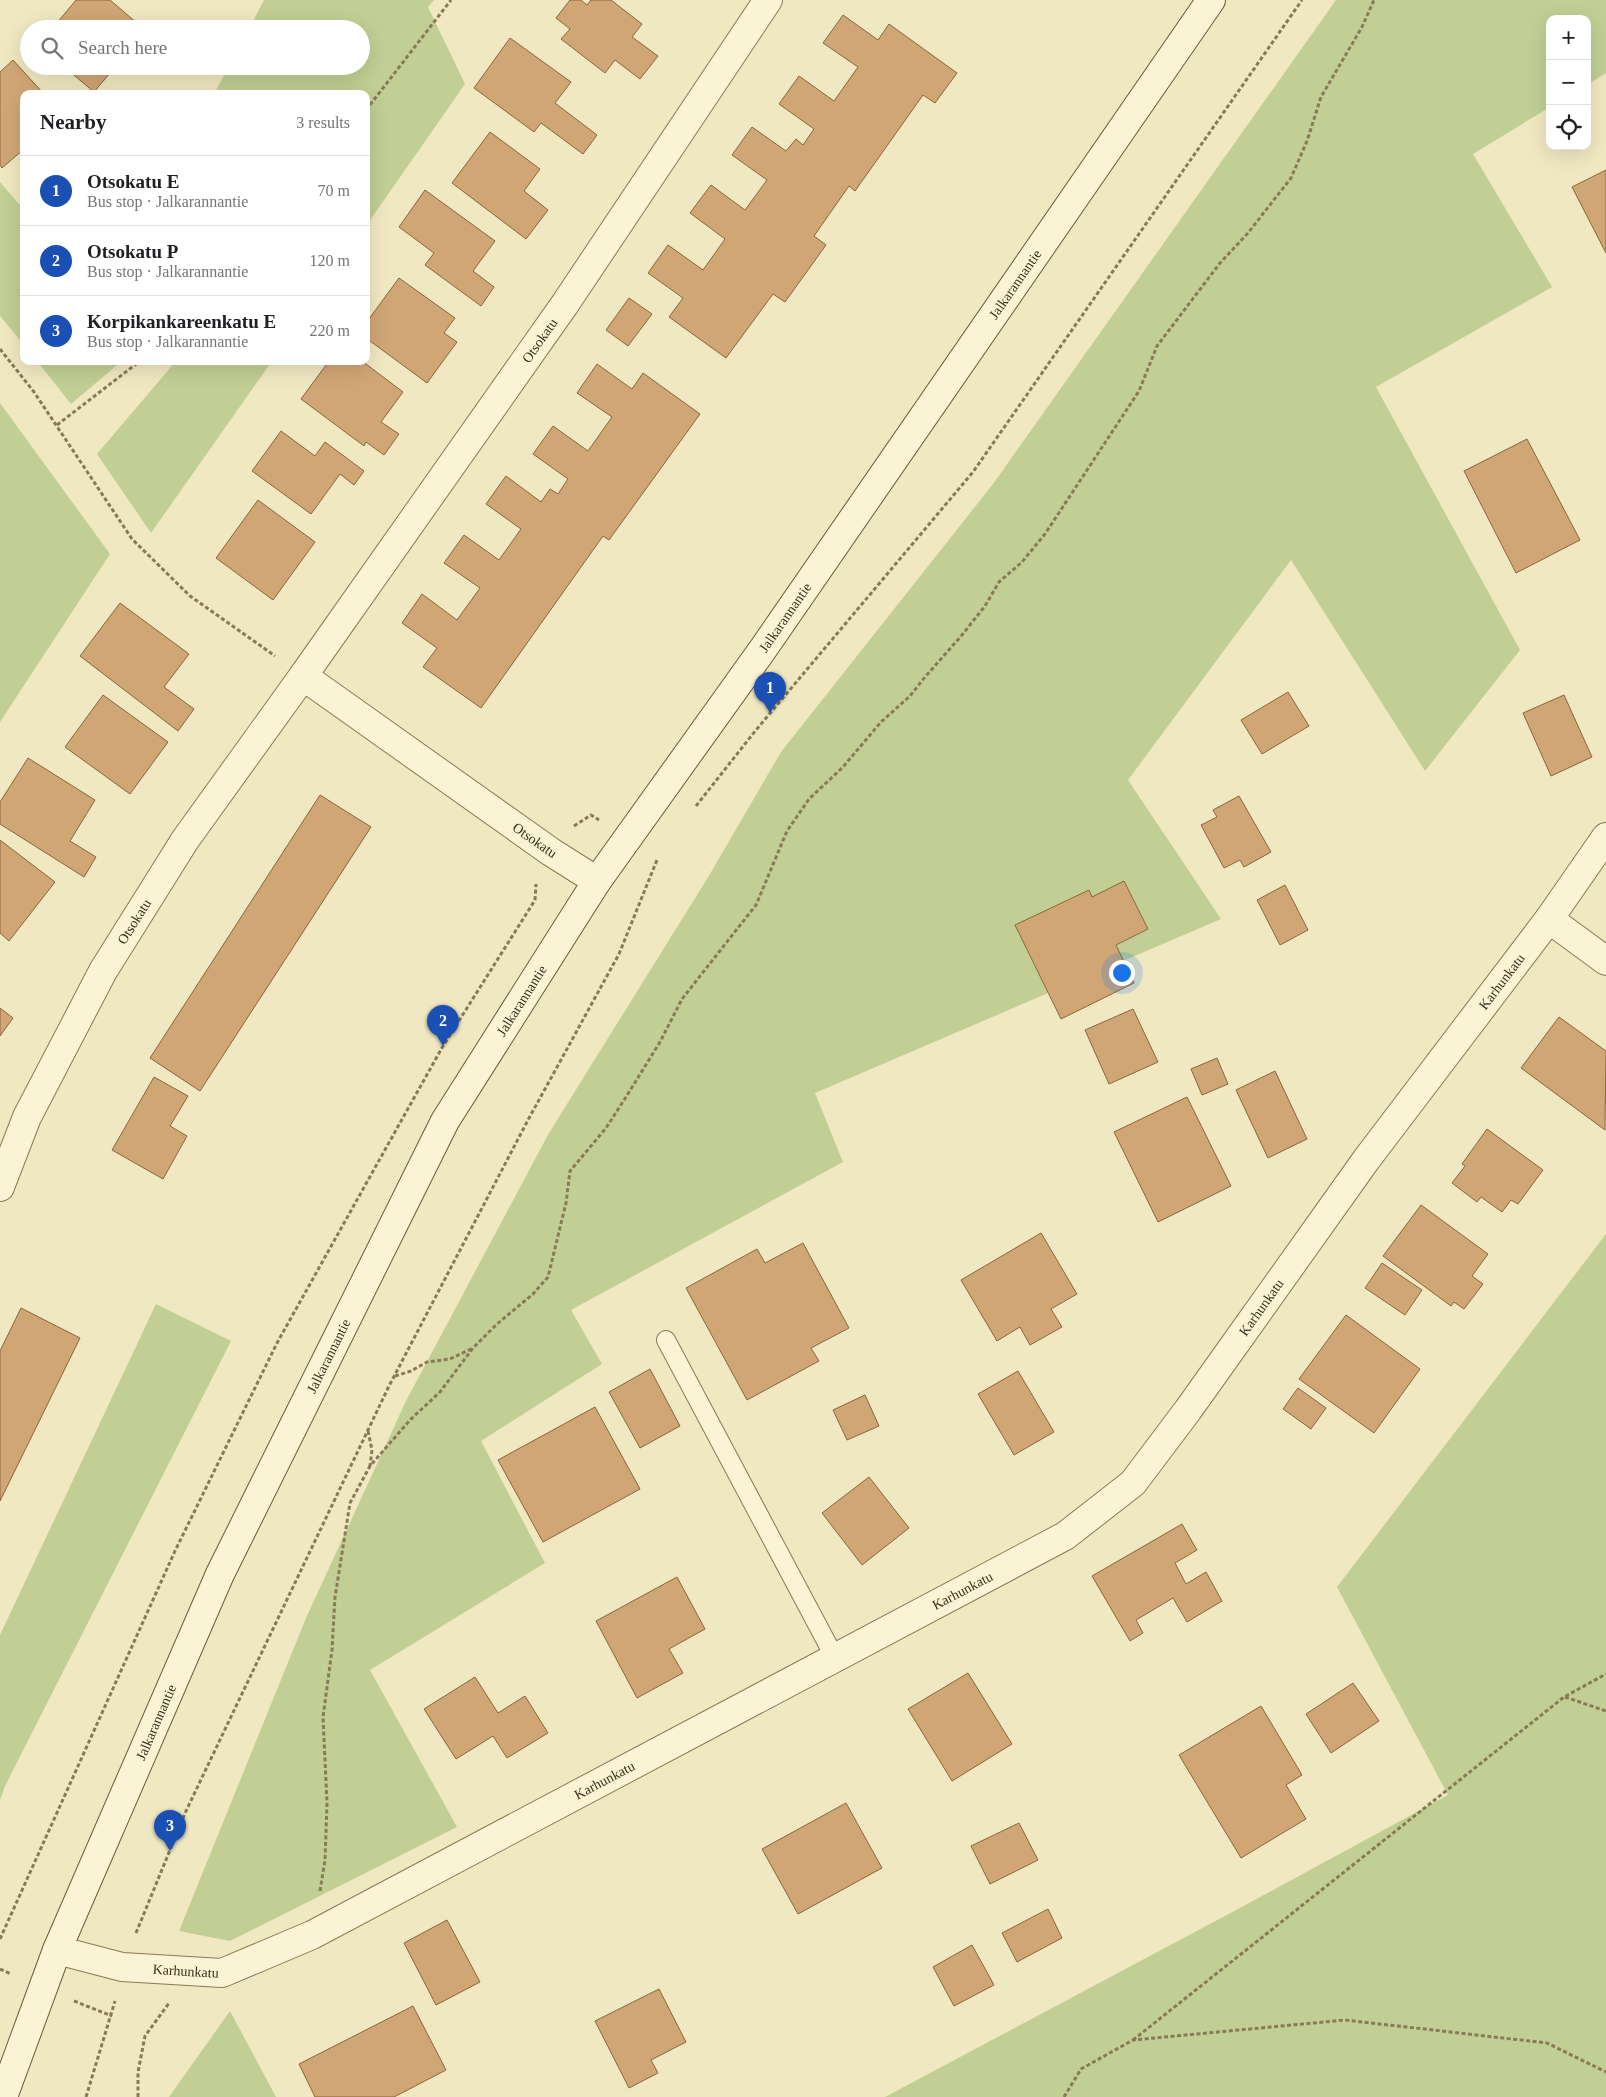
<!DOCTYPE html>
<html lang="en">
<head>
<meta charset="utf-8">
<style>
  :root { --surface:#fff; --page:#f6f6f6; --text:#202124; --muted:#757577; --line:#e0e0e0; --accent:#9c3224 }
  body { margin:0; font-family:"Times New Roman",serif; background:var(--page); color:var(--text) }
  .controls { position:absolute; right:15px; top:15px; display:grid; overflow:hidden; border-radius:10px; box-shadow:0 5px 20px #0002 }
  .controls button { width:45px; height:45px; display:grid; place-items:center; padding:0; border:0; border-bottom:1px solid var(--line); background:var(--surface); color:var(--text); font:25px sans-serif }
  .you { position:absolute; left:1121px; top:972px; width:18px; height:18px; margin:-12px; border:4px solid #fff; border-radius:50%; background:#1a73e8; box-shadow:0 0 0 8px #1a73e833 }
  .badge { display:grid; place-items:center; width:32px; height:32px; border-radius:50%; background:var(--accent); color:#fff; font-size:16px; font-weight:700 }
  .pin { position:absolute; translate:-50% -41px; filter:drop-shadow(0 1px 2px #0008) }
  .pin::after { content:''; position:absolute; top:26px; width:18px; height:15px; background:inherit; clip-path:polygon(0 0,100% 0,50% 100%) }
  .list { margin:0; padding:0; list-style:none }
  h2 { display:flex; justify-content:space-between; align-items:center; height:65px; margin:0; padding:0 20px; font-size:21px }
  h2 small { font-size:16px; font-weight:400; color:var(--muted) }
  .list li { display:grid; grid-template-columns:32px 1fr auto; gap:15px; align-items:center; box-sizing:border-box; height:70px; padding:0 20px; border-top:1px solid var(--line) }
  .list b { display:block; font-size:19px; white-space:nowrap }
  .list p { margin:0; font-size:16px; white-space:nowrap; color:var(--muted) }
  .list em { font-size:16px; font-style:normal; color:var(--muted) }
  .icon { flex:none; width:28px; height:28px; fill:none; stroke:currentColor; stroke-width:2; stroke-linecap:round; stroke-linejoin:round }
  .map { position:relative; flex:none; width:1606px; height:2097px; overflow:hidden }
  .search { position:absolute; background:var(--surface); box-shadow:0 5px 20px #0002; left:20px; top:20px; width:350px; height:55px; display:flex; align-items:center; gap:12px; box-sizing:border-box; padding:0 18px; border-radius:28px; color:var(--muted); font-size:19px }
  .panel { position:absolute; background:var(--surface); box-shadow:0 5px 20px #0002; left:20px; top:90px; width:350px; height:275px; border-radius:10px }
  .map>svg:first-child { display:block }
  .green { fill:#c1cf94 }
  .building { fill:#d0a675; stroke:#8b653c }
  .lines { fill:none; stroke-linecap:round; stroke-linejoin:round }
  .lane-casing { stroke:#8a7957; stroke-width:20 }
  .street-casing { stroke:#8a7957; stroke-width:30 }
  .secondary-casing { stroke:#6c593b; stroke-width:30 }
  .path { stroke:#8a7957; stroke-width:3; stroke-dasharray:4 2.5; stroke-linecap:butt }
  .lane { stroke:#faf4d4; stroke-width:18 }
  .street { stroke:#faf4d4; stroke-width:28 }
  .secondary { stroke:#faf4d4; stroke-width:28 }
  .labels { text-anchor:middle; stroke-width:4; stroke-linejoin:round; paint-order:stroke }
  .street-label { font-size:14px; fill:#392e1d; stroke:#f7f1d1 }
</style>
</head>
<body>
<div class="map">
<svg width="1606" height="2097" viewBox="0 0 1606 2097">
  <rect width="100%" height="100%" fill="#f0e8c1"/>
  <g class="green">
    <polygon points="264,0 434,0 428,7 465,84 366,226 366,94 214,94 229,66 361,66 361,29 249,29"/>
    <polygon points="1336,0 1606,0 1606,73 1587,85 1587,19 1550,19 1550,107 1473,154 1552,287 1376,387 1520,650 1425,771 1291,560 1128,780 1221,919 815,1093 843,1162 571,1310 602,1364 481,1441 545,1563 370,1670 457,1827 230,1941 179,1931 306,1618 406,1401 549,1133 707,879 781,752 993,484"/>
    <polygon points="0,182 24,210 24,345 0,316"/>
    <polygon points="37,361 122,361 71,404"/>
    <polygon points="176,361 272,361 151,533 97,454"/>
    <polygon points="0,403 110,554 0,722"/>
    <polygon points="1606,1234 1606,2097 885,2097 1238,1909 1448,1795 1337,1587"/>
    <polygon points="156,1304 231,1341 5,1786 0,1800 0,1635"/>
    <polygon points="230,2011 276,2097 169,2097"/>
  </g>
  <g class="building">
    <polygon points="76,0 110,0 144,29 52,29"/>
    <polygon points="570,0 581,0 587,5 591,0 611,0 642,24 632,37 658,56 640,79 615,60 605,73 561,39 570,29 556,18"/>
    <polygon points="843,15 878,40 889,24 957,73 935,103 923,95 855,191 849,186 814,236 826,245 785,302 773,294 726,358 669,317 683,298 648,273 668,245 703,270 725,239 690,213 711,185 745,210 767,180 732,155 752,127 786,151 796,139 803,145 814,129 779,104 799,76 834,101 858,67 823,43"/>
    <polygon points="510,38 571,82 555,103 597,135 583,154 541,123 534,132 474,88"/>
    <polygon points="13,60 44,94 24,94 24,149 2,168 0,165 0,72"/>
    <polygon points="63,66 116,66 94,92"/>
    <polygon points="490,132 540,169 524,191 548,210 526,239 452,183"/>
    <polygon points="1606,170 1606,253 1572,187"/>
    <polygon points="425,190 495,241 473,271 494,287 481,306 425,265 434,253 399,227"/>
    <polygon points="399,278 455,318 444,333 457,342 427,383 366,338 366,323"/>
    <polygon points="629,298 652,314 628,346 606,330"/>
    <polygon points="329,361 362,361 403,392 381,422 399,434 384,455 366,442 364,446 301,399"/>
    <polygon points="597,364 632,389 643,373 700,414 609,540 603,536 481,708 423,667 437,648 402,623 422,594 457,620 480,588 444,563 464,535 499,560 521,529 486,504 506,476 541,502 550,489 558,494 568,479 533,454 553,426 588,451 612,417 577,393"/>
    <polygon points="281,431 315,456 325,442 364,471 354,485 340,474 311,514 252,471"/>
    <polygon points="1527,439 1580,540 1516,573 1464,471"/>
    <polygon points="258,500 315,542 273,600 216,558"/>
    <polygon points="120,603 189,654 164,687 194,709 178,731 80,656"/>
    <polygon points="1288,692 1309,726 1262,754 1241,720"/>
    <polygon points="103,695 168,742 130,794 65,747"/>
    <polygon points="1564,695 1592,757 1551,776 1523,713"/>
    <polygon points="28,758 95,800 70,841 96,857 84,877 0,824 0,802"/>
    <polygon points="320,795 371,827 200,1091 150,1058"/>
    <polygon points="1239,796 1271,852 1244,867 1240,860 1224,868 1201,825 1217,817 1213,810"/>
    <polygon points="0,840 55,882 9,941 0,933"/>
    <polygon points="1124,881 1148,929 1116,945 1134,983 1061,1019 1015,925 1089,890 1092,897"/>
    <polygon points="1285,885 1308,930 1280,945 1257,900"/>
    <polygon points="0,1008 13,1018 0,1036"/>
    <polygon points="1133,1009 1158,1062 1109,1084 1085,1030"/>
    <polygon points="1559,1017 1606,1051 1605,1130 1521,1068"/>
    <polygon points="1217,1058 1228,1084 1202,1095 1191,1069"/>
    <polygon points="1275,1071 1307,1139 1268,1158 1236,1090"/>
    <polygon points="154,1077 188,1096 170,1126 187,1136 163,1179 112,1150"/>
    <polygon points="1187,1097 1231,1186 1158,1222 1114,1132"/>
    <polygon points="1487,1129 1543,1170 1518,1204 1511,1200 1502,1212 1481,1197 1477,1202 1452,1183 1465,1166 1462,1164"/>
    <polygon points="1421,1205 1488,1254 1472,1276 1483,1284 1464,1309 1454,1302 1451,1306 1383,1256"/>
    <polygon points="1041,1233 1077,1294 1051,1309 1062,1327 1030,1345 1020,1327 997,1341 961,1280"/>
    <polygon points="803,1243 849,1328 811,1348 819,1361 747,1400 686,1288 757,1249 765,1263"/>
    <polygon points="1382,1263 1422,1290 1405,1315 1365,1288"/>
    <polygon points="21,1308 80,1338 0,1501 0,1351"/>
    <polygon points="1346,1315 1420,1369 1374,1433 1299,1379"/>
    <polygon points="650,1369 680,1426 640,1448 609,1392"/>
    <polygon points="1018,1371 1054,1432 1014,1455 978,1394"/>
    <polygon points="1298,1388 1326,1408 1311,1429 1283,1409"/>
    <polygon points="865,1395 879,1426 847,1440 833,1410"/>
    <polygon points="595,1407 640,1489 543,1542 498,1460"/>
    <polygon points="869,1477 909,1528 862,1565 822,1513"/>
    <polygon points="1182,1524 1197,1550 1175,1563 1186,1584 1206,1572 1222,1601 1187,1622 1173,1598 1136,1620 1143,1633 1130,1641 1092,1576"/>
    <polygon points="677,1577 705,1629 669,1649 683,1673 637,1698 596,1621"/>
    <polygon points="968,1673 1012,1744 952,1781 908,1709"/>
    <polygon points="475,1677 498,1713 525,1696 548,1733 507,1758 493,1736 456,1759 424,1709"/>
    <polygon points="1353,1683 1379,1721 1331,1753 1306,1714"/>
    <polygon points="1261,1706 1302,1775 1286,1785 1306,1819 1241,1858 1179,1755"/>
    <polygon points="846,1803 882,1868 798,1914 762,1849"/>
    <polygon points="1019,1823 1038,1860 990,1884 971,1846"/>
    <polygon points="1048,1909 1062,1938 1017,1962 1002,1933"/>
    <polygon points="447,1920 480,1982 436,2005 404,1943"/>
    <polygon points="972,1945 994,1985 954,2006 933,1967"/>
    <polygon points="659,1989 686,2042 651,2060 658,2073 629,2088 595,2021"/>
    <polygon points="413,2006 446,2070 394,2097 315,2097 299,2064"/>
  </g>
  <g class="lines">
    <defs>
      <polyline id="lane" points="666,1340 835,1658"/>
      <g id="street">
        <path id="s1" d="M597,881L551,852L303,676L565,304L768,0"/>
        <polyline points="1549,919 1606,961"/>
        <path id="s2" d="M0,1187L27,1117L103,971L185,840L303,676"/>
        <path id="s3" d="M57,1950L122,1967L222,1973L312,1935L1065,1536L1133,1483L1188,1410L1366,1160L1549,919L1606,837"/>
      </g>
      <g id="secondary">
        <path id="s4" d="M3,2097L57,1950L220,1574L445,1121L597,881L763,649L1211,0"/>
      </g>
    </defs>
    <use href="#lane" class="lane-casing"/>
    <use href="#street" class="street-casing"/>
    <use href="#secondary" class="secondary-casing"/>
    <g class="path">
      <polyline points="366,110 451,0"/>
      <polyline points="0,349 34,392 132,539 190,596 275,656"/>
      <polyline points="57,425 140,361"/>
      <polyline points="696,806 756,730 973,472 1302,0"/>
      <polyline points="574,826 591,815 599,820"/>
      <polyline points="395,1376 411,1371 427,1362 450,1359 473,1348"/>
      <polyline points="368,1431 372,1450 370,1466"/>
      <polyline points="1565,1697 1606,1711"/>
      <polyline points="320,1891 325,1860 327,1803 323,1717 332,1650 335,1597 350,1503 370,1466 410,1420 440,1392 473,1348 497,1324 533,1294 548,1277 566,1203 570,1171 606,1128 626,1097 660,1042 682,999 756,905 787,831 809,799 843,767 881,722 910,696 925,677 962,635 985,606 999,582 1022,562 1045,534 1139,391 1157,346 1220,263 1248,233 1291,178 1307,141 1321,97 1362,27 1374,0"/>
      <polyline points="136,1933 186,1811 389,1386 528,1120 619,954 657,860"/>
      <polyline points="0,1939 175,1551 277,1343 443,1046 535,900 536,884"/>
      <polyline points="0,1969 11,1974"/>
      <polyline points="74,2001 112,2016"/>
      <polyline points="1133,2040 1564,1697 1606,1674"/>
      <polyline points="86,2097 115,2001"/>
      <polyline points="138,2097 138,2072 145,2036 169,2003"/>
      <polyline points="1064,2097 1081,2069 1133,2040 1345,2020 1547,2043 1606,2072"/>
    </g>
    <use href="#lane" class="lane"/>
    <use href="#street" class="street"/>
    <use href="#secondary" class="secondary"/>
  </g>
  <g class="labels">
    <g class="street-label">
      <text dy="5" stroke="none"><textPath href="#s4" startOffset="2085">Jalkarannantie</textPath></text>
      <text dy="5" stroke="none"><textPath href="#s1" startOffset="769">Otsokatu</textPath></text>
      <text dy="5" stroke="none"><textPath href="#s4" startOffset="1680">Jalkarannantie</textPath></text>
      <text transform="translate(535 840) rotate(35)" y="5">Otsokatu</text>
      <text dy="5" stroke="none"><textPath href="#s2" startOffset="298">Otsokatu</textPath></text>
      <text dy="5" stroke="none"><textPath href="#s3" startOffset="1826">Karhunkatu</textPath></text>
      <text dy="5" stroke="none"><textPath href="#s4" startOffset="1215">Jalkarannantie</textPath></text>
      <text dy="5" stroke="none"><textPath href="#s3" startOffset="1421">Karhunkatu</textPath></text>
      <text dy="5" stroke="none"><textPath href="#s4" startOffset="810">Jalkarannantie</textPath></text>
      <text dy="5" stroke="none"><textPath href="#s3" startOffset="1001">Karhunkatu</textPath></text>
      <text dy="5" stroke="none"><textPath href="#s4" startOffset="405">Jalkarannantie</textPath></text>
      <text dy="5" stroke="none"><textPath href="#s3" startOffset="596">Karhunkatu</textPath></text>
      <text dy="5" stroke="none"><textPath href="#s3" startOffset="131">Karhunkatu</textPath></text>
    </g>
  </g>
</svg>
<div class="controls">
<button>+</button>
<button>−</button>
<button><svg class="icon" aria-label="locate" viewBox="0 0 24 24"><circle cx="12" cy="12" r="6"/><path d="M12 2v4M12 18v4M2 12h4M18 12h4"/></svg></button>
</div>
<div class="you"></div>
<div class="pin badge" style="left:770px;top:713px;background:#1a4fb4">1</div>
<div class="pin badge" style="left:443px;top:1046px;background:#1a4fb4">2</div>
<div class="pin badge" style="left:170px;top:1851px;background:#1a4fb4">3</div>
<div class="search"><svg class="icon" aria-label="search" viewBox="0 0 24 24"><circle cx="10" cy="10" r="6"/><path d="M15 15l6 6"/></svg>Search here</div>
<section class="panel">
<h2>Nearby<small>3 results</small></h2>
<ul class="list">
<li><span class="badge" style="background:#1a4fb4">1</span><div><b>Otsokatu E</b><p>Bus stop · Jalkarannantie</p></div><em>70 m</em></li>
<li><span class="badge" style="background:#1a4fb4">2</span><div><b>Otsokatu P</b><p>Bus stop · Jalkarannantie</p></div><em>120 m</em></li>
<li><span class="badge" style="background:#1a4fb4">3</span><div><b>Korpikankareenkatu E</b><p>Bus stop · Jalkarannantie</p></div><em>220 m</em></li>
</ul>
</section>
</div>
</body>
</html>
